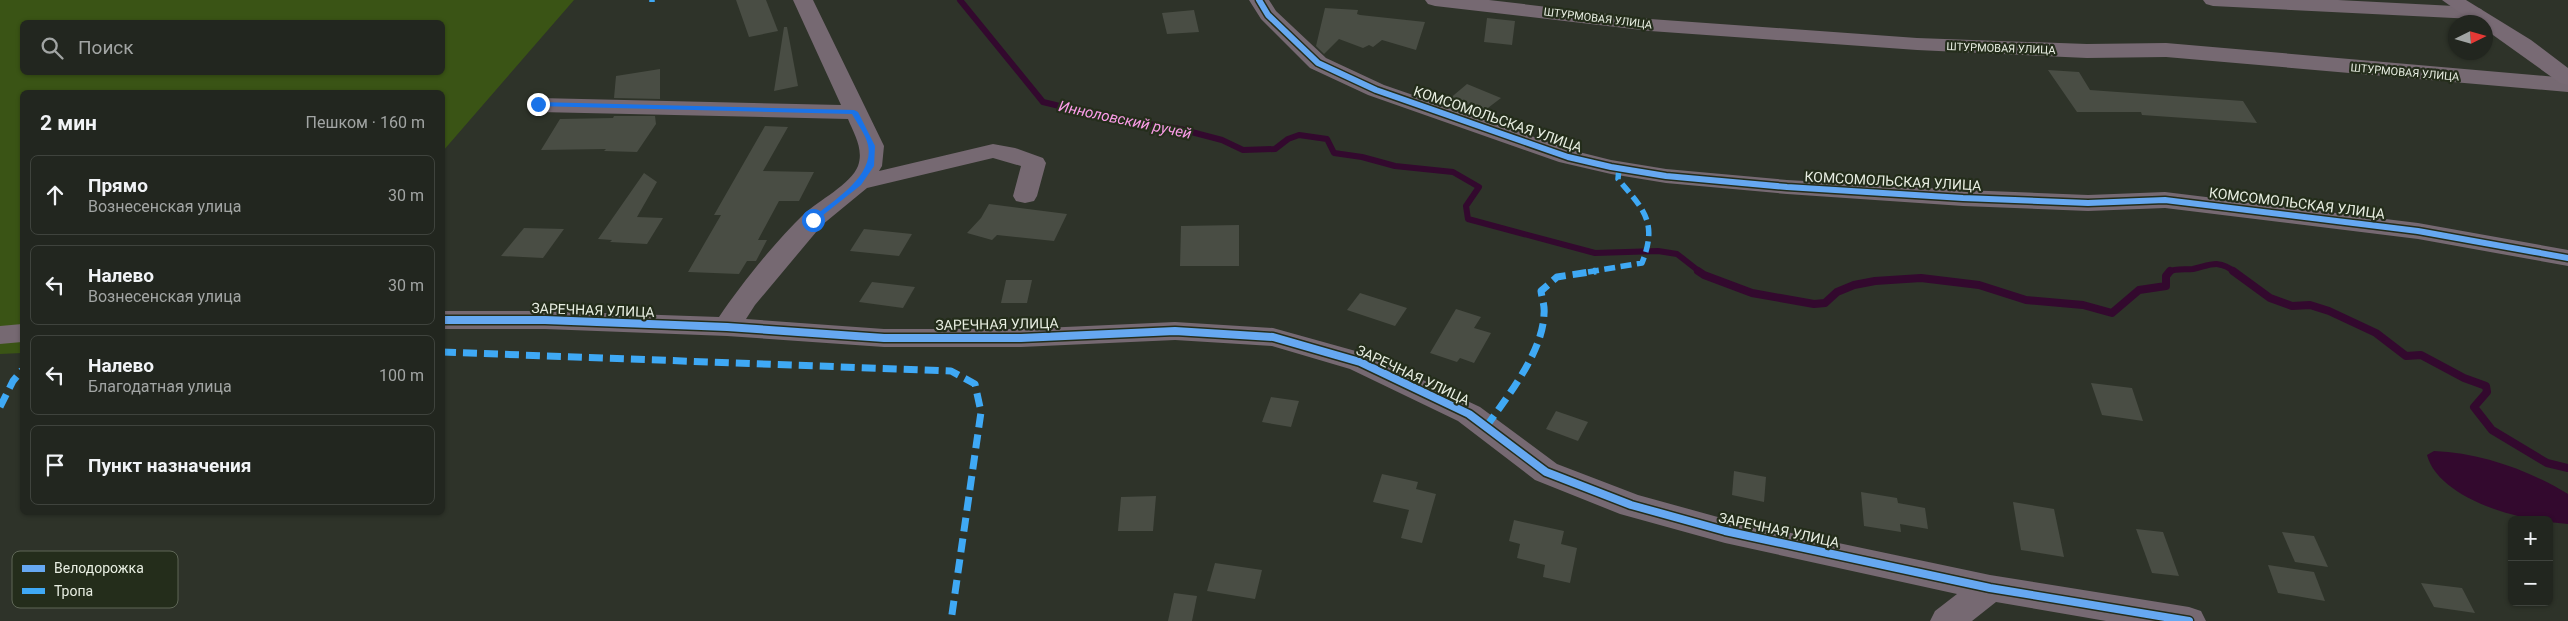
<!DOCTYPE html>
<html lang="ru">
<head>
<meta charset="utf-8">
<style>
  :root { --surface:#22261f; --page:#2a2e28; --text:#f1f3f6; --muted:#a2a5a4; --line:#3f433d }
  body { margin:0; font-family:Roboto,sans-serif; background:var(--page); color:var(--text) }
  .controls { position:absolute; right:15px; bottom:15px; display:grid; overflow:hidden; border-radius:8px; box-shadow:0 1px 4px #0004 }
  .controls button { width:45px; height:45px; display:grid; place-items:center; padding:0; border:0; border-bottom:1px solid var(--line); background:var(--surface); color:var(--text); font:25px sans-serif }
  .compass { position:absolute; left:2448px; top:15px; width:45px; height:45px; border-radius:50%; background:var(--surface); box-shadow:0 1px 4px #0004; rotate:85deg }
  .stop { position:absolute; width:15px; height:15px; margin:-11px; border:4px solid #1a73e8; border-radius:50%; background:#fff }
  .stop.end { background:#1a73e8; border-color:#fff; box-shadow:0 1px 5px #0008 }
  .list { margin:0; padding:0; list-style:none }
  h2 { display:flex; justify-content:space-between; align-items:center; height:65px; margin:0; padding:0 20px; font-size:21px }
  h2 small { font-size:16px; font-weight:400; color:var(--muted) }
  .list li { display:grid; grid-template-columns:32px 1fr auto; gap:15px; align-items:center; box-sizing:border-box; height:80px; margin:0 10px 10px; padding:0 10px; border:1px solid var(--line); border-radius:8px }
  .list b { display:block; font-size:19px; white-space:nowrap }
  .list p { margin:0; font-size:16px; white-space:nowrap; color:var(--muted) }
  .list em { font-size:16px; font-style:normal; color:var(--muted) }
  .icon { flex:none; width:28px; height:28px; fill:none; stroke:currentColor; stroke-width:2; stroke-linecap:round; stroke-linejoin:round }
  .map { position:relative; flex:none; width:2568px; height:621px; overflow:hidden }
  .search { position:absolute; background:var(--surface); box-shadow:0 1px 4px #0004; left:20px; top:20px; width:425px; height:55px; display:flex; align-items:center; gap:12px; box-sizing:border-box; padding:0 18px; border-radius:8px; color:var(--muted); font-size:19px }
  .panel { position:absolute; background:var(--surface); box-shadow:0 1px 4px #0004; left:20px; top:90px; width:425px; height:425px; border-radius:8px }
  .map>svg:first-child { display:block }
  .green { fill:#3a5415; fill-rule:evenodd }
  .water { fill:#33092e }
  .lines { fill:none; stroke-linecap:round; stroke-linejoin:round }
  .stream-far1 { stroke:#33092e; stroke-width:6 }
  .stream { stroke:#33092e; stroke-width:8 }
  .building { fill:#494d44 }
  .minor { fill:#766972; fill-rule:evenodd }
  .secondary { fill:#786a74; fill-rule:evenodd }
  .quiet-far1 { stroke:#3fa9f5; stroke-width:5.5; stroke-dasharray:11 5.5; stroke-linecap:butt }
  .quiet { stroke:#3fa9f5; stroke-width:7; stroke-dasharray:14 7; stroke-linecap:butt }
  .cycleway-far1-casing { stroke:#242d1b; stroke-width:9 }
  .cycleway-casing { stroke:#242d1b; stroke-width:11 }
  .cycleway-far1 { stroke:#66a8f1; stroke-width:6 }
  .cycleway { stroke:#66a8f1; stroke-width:8 }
  .route { fill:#1a73e8 }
  .labels { text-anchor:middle; stroke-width:4.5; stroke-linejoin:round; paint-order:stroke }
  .far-street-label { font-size:11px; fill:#e8eee2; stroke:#242d1b }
  .street-label { font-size:14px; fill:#e8eee2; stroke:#242d1b }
  .water-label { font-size:15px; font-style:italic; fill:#fa9ce7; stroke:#242d1b }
  .key { fill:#242d1b; stroke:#5f6757; stroke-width:1 }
  .key-label { font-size:14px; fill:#e8eee2 }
</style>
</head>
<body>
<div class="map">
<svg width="2568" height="621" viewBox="0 0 2568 621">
  <rect width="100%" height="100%" fill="#2e3329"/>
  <path class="green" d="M0,0H574L443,151L442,92H22V353L0,354ZM22,22H442V72H22Z"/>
  <path class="water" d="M2434,451C2481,453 2529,470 2568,494V524L2549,522V520C2512,520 2437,495 2427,455Z"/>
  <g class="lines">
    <g class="stream-far1">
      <polyline points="960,0 1043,102 1105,117 1180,129 1222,140 1243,150 1275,149 1288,139 1299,135 1327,139 1334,153 1362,157 1395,166 1453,172 1479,187 1466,206 1468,219 1595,253 1658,251 1677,254 1700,272"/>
      <path d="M2169,272C2175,268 2185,270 2193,269C2211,265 2218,259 2235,272"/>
    </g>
    <g class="stream">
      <polyline points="1698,271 1704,275 1752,293 1814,304 1825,303 1837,292 1854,285 1875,281 1921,278 1979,285 2026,300 2083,305 2112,313 2139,290 2166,286 2166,276 2170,271"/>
      <polyline points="2233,271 2270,298 2292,306 2310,305 2329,311 2376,333 2406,356 2421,355 2464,378 2486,386 2487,392 2474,407 2492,430 2547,463 2568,468"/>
    </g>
  </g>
  <g class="building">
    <polygon points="736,0 766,0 778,31 749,37"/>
    <polygon points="1325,8 1358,10 1357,14 1360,15 1425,22 1416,50 1382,40 1373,47 1369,45 1363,48 1339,39 1324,54 1316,46"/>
    <polygon points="1194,10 1199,32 1167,34 1162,13"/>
    <polygon points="1487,18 1515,21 1512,45 1484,42"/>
    <polygon points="784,27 787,27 798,86 774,91"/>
    <polygon points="660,69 660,99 614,98 616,76"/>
    <polygon points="2048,70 2079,72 2090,90 2243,101 2257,123 2142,115 2141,112 2077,112"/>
    <polygon points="1467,84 1501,98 1480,114 1448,100"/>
    <polygon points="614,116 655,116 656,124 637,152 604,151 606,149 541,150 560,119 613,118"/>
    <polygon points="765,126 788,127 763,171 814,172 799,201 779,201 758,240 767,240 756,261 747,261 739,274 688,272 721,215 714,215"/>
    <polygon points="644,173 657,182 637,217 663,218 647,244 610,242 612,240 598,239"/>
    <polygon points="989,204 1067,214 1054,241 997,235 992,240 967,233 981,218"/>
    <polygon points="1239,225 1239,266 1180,266 1181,226"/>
    <polygon points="524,228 564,229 543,258 501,256"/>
    <polygon points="864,229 912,234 899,256 850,251"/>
    <polygon points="1006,280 1032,280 1027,303 1001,303"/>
    <polygon points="872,282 915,287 903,308 859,302"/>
    <polygon points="1360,293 1407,308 1395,326 1347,310"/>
    <polygon points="1456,309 1481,317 1474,328 1491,333 1474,363 1460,358 1457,362 1430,353"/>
    <polygon points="2091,383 2132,388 2143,421 2102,415"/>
    <polygon points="1271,397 1299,401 1291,427 1262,422"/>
    <polygon points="1556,411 1588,422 1578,441 1546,429"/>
    <polygon points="1734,471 1766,477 1764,502 1732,495"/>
    <polygon points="1382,474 1418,482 1416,489 1436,494 1422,543 1401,538 1409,510 1373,502"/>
    <polygon points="1861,492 1897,498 1898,503 1925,508 1928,529 1900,524 1901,532 1864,526"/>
    <polygon points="1156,496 1153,531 1118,531 1121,497"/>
    <polygon points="2013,502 2054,509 2064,557 2021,550"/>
    <polygon points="1514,520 1564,531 1561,544 1577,548 1570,583 1543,577 1545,565 1517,558 1520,544 1509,541"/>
    <polygon points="2136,529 2163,532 2179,576 2152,573"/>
    <polygon points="2282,532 2314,536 2328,567 2295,562"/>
    <polygon points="1215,563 1262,570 1255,599 1207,591"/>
    <polygon points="2268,565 2314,572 2325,601 2278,593"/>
    <polygon points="2421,583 2462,588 2475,613 2434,607"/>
    <polygon points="1174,593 1197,596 1192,621 1168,621"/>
  </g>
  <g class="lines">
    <g class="minor">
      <path d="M793,0H813L884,146L882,166L879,171L993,144L1015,148L1043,158L1046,163L1037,196L1034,201L1025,203L1016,201L1013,196L1021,166L993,158L867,188L822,225L755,305L746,319L884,329H1021L1175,322L1273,328L1370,355L1480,407L1557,464L1638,495L1725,519L1990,575L2189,607L2201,611L2206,621H2106L1996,602L1972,621H1930L1935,611L1957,594L1725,543L1620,514L1535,480L1458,421L1350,369L1272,346L1175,340L1021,347H884L727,336L545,329H442V311H545L719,317C741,284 775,242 804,214C818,201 851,184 858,166C864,149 854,134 848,119L539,112L531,110L528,105L531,100L539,98L841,105Z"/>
      <polygon points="1249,0 1269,0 1276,11 1326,58 1384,85 1575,151 1611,160 1666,169 1787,180 1963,190 2088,195 2165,192 2418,223 2568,250 2568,266 2418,239 2165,208 2088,211 1963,206 1787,194 1666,183 1611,174 1559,162 1368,95 1310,68 1261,19"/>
      <polygon points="1425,0 1489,0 1650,19 1917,38 2087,44 2166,43 2568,78 2568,92 2166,57 2087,58 1917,50 1650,31 1435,6 1428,4"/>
      <polygon points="2203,0 2338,0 2474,7 2481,9 2484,13 2481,17 2474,19 2213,6 2206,4"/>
      <polygon points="22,324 22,342 0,344 0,326"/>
    </g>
    <polygon class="secondary" points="2442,0 2466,0 2531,40 2568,68 2568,85 2560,83 2486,30 2486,22 2473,22"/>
    <g class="quiet-far1">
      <polyline points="652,0 652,2"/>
      <path d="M1588,272L1642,263C1658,222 1644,210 1618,179L1619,168"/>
    </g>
    <g class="quiet">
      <polyline points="442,352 951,371 975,384 981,412 951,621"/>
      <polyline points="0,407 13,381 22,370"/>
      <path d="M1486,427C1507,397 1543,352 1544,314C1545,306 1542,299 1541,291L1557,277L1596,271"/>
    </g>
    <defs>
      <polyline id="cycleway-far1" points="1259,0 1268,15 1318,63 1376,90 1568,157 1611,167 1666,176 1787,187 1963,198 2088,203 2165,200 2418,231 2568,258"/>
      <polyline id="cycleway" points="442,320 545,320 727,327 884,338 1021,338 1175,331 1273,337 1360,362 1469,414 1546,472 1631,505 1725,531 1990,588 2189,621"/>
    </defs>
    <use href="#cycleway-far1" class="cycleway-far1-casing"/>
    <use href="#cycleway" class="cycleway-casing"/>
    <use href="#cycleway-far1" class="cycleway-far1"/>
    <use href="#cycleway" class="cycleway"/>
  </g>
  <path class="route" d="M538,102L854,110L858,112L875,146L874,166L861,185L813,223L809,220L811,219C831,202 875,177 868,145C866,135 857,123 852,114L536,106Z"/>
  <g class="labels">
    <g class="far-street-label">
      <text transform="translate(1598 18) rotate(7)" y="4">ШТУРМОВАЯ УЛИЦА</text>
      <text transform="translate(2001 48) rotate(2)" y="4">ШТУРМОВАЯ УЛИЦА</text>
      <text transform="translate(2405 72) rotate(5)" y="4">ШТУРМОВАЯ УЛИЦА</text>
    </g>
    <g class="street-label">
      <text transform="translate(1498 119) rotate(19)" y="5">КОМСОМОЛЬСКАЯ УЛИЦА</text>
      <text transform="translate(1893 181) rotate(3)" y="5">КОМСОМОЛЬСКАЯ УЛИЦА</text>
      <text transform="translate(2297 203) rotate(7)" y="5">КОМСОМОЛЬСКАЯ УЛИЦА</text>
      <text transform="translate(593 310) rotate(2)" y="5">ЗАРЕЧНАЯ УЛИЦА</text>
      <text transform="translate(997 324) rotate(-1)" y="5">ЗАРЕЧНАЯ УЛИЦА</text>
      <text transform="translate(1413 375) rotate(25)" y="5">ЗАРЕЧНАЯ УЛИЦА</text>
      <text transform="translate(1779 530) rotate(12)" y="5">ЗАРЕЧНАЯ УЛИЦА</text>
    </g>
    <g class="water-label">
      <text transform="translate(1125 120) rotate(12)" y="5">Инноловский ручей</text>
    </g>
  </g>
  <rect x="12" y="551" width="166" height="57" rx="8" class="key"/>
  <rect x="22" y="565" width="23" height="7" fill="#66a8f1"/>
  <rect x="22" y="588" width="23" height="6" fill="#3fa9f5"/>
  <g class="key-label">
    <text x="54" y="573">Велодорожка</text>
    <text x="54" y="596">Тропа</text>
  </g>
</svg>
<div class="controls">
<button>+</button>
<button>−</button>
</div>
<svg class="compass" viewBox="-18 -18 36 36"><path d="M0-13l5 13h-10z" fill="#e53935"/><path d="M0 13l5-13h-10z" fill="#a2a5a4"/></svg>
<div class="stop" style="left:813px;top:220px"></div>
<div class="stop end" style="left:538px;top:104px"></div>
<div class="search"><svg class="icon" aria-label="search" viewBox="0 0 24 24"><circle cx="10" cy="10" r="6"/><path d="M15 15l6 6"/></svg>Поиск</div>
<section class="panel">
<h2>2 мин<small>Пешком · 160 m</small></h2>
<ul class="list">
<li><svg class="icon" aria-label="ahead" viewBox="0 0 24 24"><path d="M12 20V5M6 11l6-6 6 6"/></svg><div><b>Прямо</b><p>Вознесенская улица</p></div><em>30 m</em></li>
<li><svg class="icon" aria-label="left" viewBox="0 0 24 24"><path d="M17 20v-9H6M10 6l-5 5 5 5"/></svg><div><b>Налево</b><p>Вознесенская улица</p></div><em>30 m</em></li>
<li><svg class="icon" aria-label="left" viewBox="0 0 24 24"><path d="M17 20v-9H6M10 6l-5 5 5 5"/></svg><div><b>Налево</b><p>Благодатная улица</p></div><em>100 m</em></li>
<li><svg class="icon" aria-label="arrive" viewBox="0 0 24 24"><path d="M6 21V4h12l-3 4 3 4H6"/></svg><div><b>Пункт назначения</b></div></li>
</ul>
</section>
</div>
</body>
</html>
